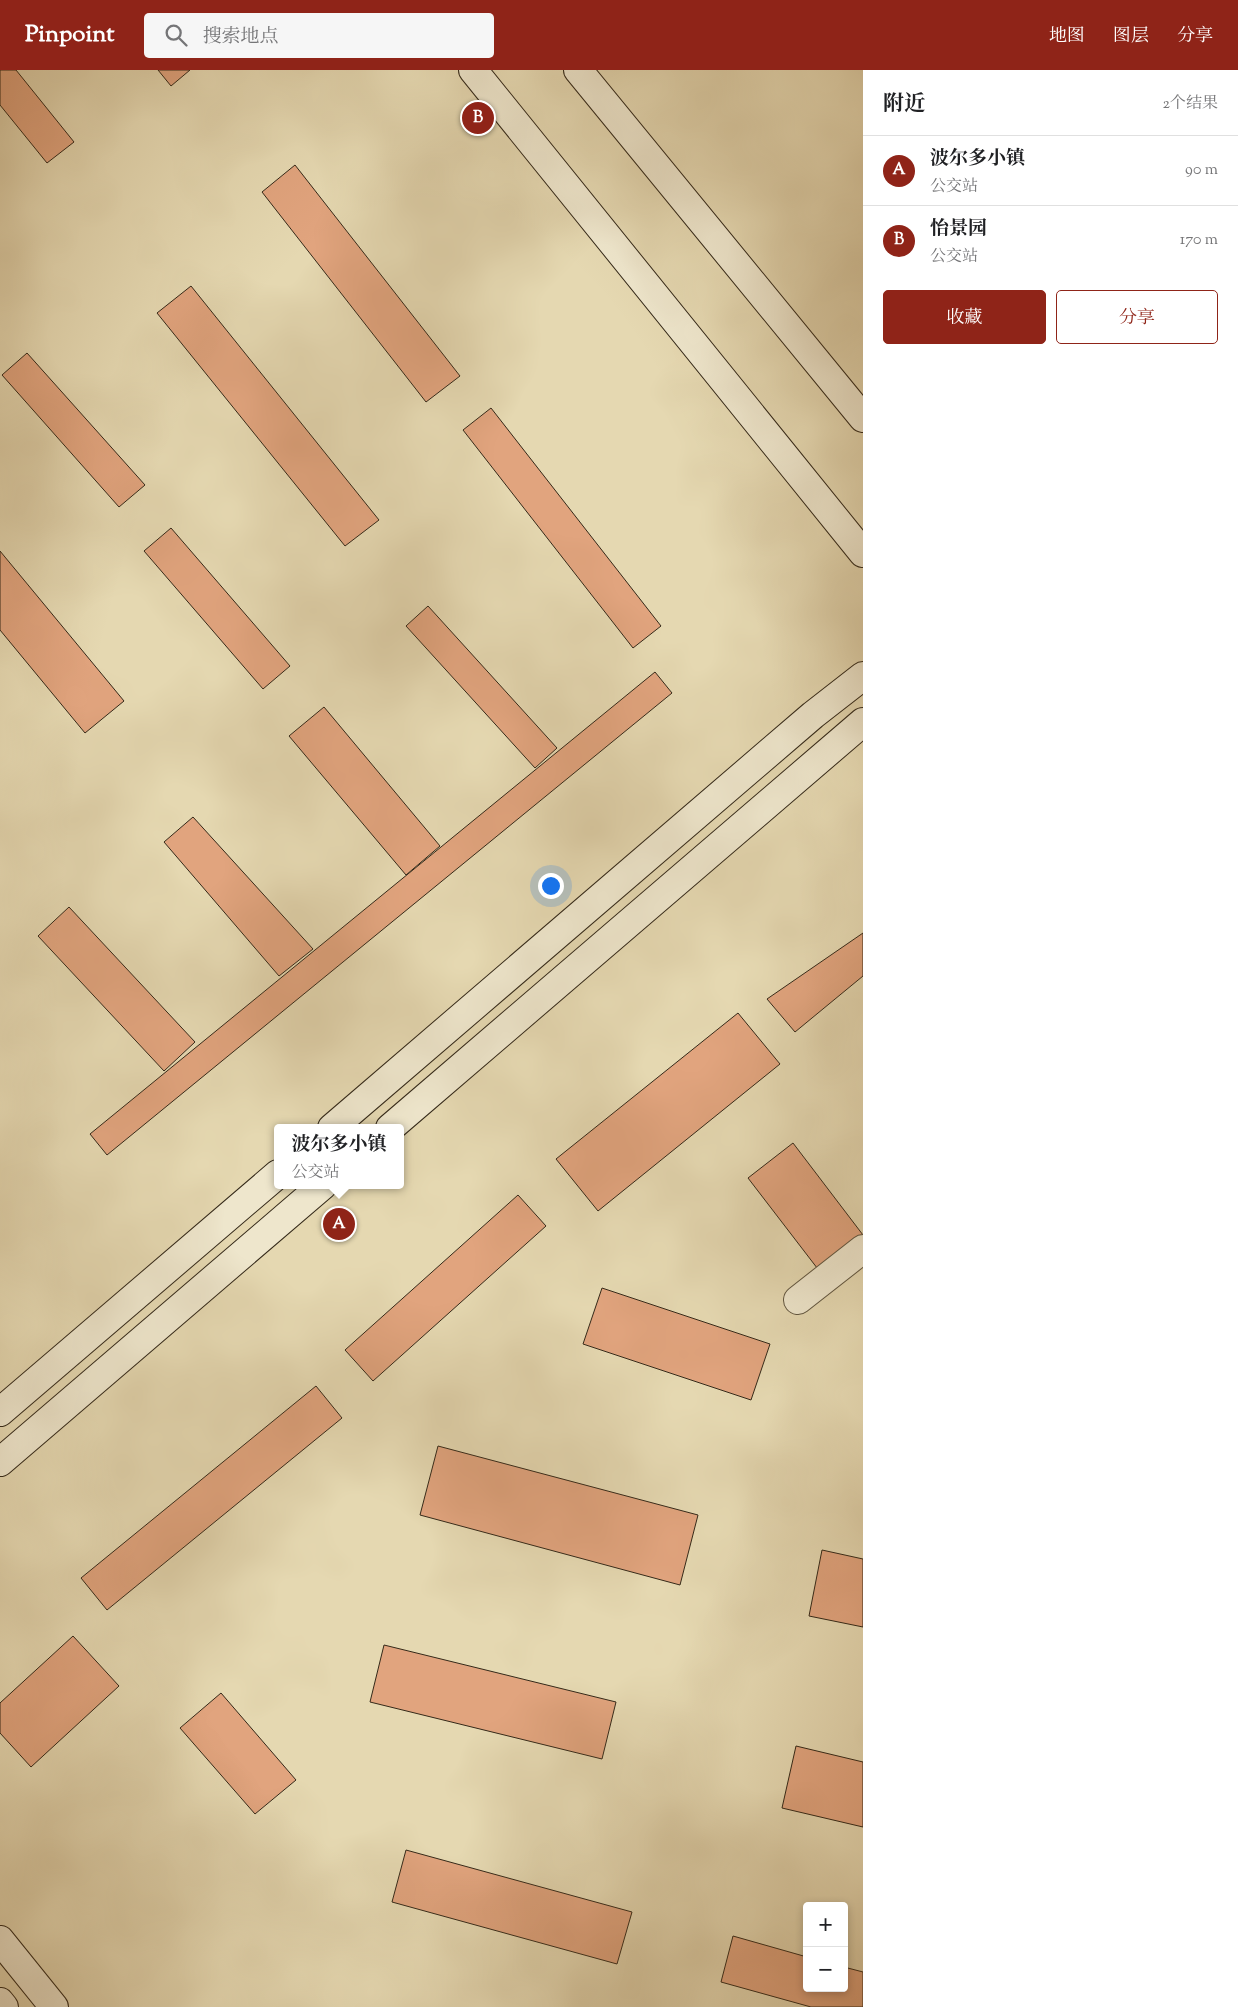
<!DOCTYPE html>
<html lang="zh">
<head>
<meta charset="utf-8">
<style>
  :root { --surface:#fff; --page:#f6f6f6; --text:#202124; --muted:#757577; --line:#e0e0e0; --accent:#8f2418 }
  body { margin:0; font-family:"Sorts Mill Goudy","Noto Serif SC",serif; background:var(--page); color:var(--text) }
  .controls { position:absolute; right:15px; bottom:15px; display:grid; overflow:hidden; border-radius:5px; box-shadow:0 2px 8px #0003 }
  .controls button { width:45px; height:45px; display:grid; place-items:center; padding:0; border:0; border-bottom:1px solid var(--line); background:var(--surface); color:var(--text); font:25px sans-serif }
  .you { position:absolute; left:550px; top:815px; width:18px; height:18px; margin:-12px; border:4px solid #fff; border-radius:50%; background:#1a73e8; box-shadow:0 0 0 8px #1a73e833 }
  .badge { display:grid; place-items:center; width:32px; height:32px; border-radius:50%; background:var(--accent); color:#fff; font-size:16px; font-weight:700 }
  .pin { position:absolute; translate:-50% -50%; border:2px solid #fff; box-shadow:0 1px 5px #0006 }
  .popup { position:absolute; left:274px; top:1054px; width:130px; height:65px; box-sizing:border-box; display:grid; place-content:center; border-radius:5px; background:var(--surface); filter:drop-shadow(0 1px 4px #0005); font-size:16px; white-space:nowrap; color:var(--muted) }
  .popup b { font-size:19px; color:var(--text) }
  .popup::after { content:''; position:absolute; left:50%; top:100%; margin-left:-10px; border:10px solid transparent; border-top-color:var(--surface) }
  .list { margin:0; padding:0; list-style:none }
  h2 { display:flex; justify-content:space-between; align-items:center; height:65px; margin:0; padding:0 20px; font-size:21px }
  h2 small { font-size:16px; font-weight:400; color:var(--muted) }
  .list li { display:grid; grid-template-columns:32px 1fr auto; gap:15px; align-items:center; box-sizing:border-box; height:70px; padding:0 20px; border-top:1px solid var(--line) }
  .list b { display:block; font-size:19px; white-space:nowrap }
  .list p { margin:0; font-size:16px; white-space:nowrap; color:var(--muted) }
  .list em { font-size:16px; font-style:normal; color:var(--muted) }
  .actions { display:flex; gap:10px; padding:15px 20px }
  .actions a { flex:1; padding:11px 0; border:1px solid var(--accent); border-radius:5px; text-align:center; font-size:18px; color:var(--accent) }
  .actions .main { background:var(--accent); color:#fff }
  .icon { flex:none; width:28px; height:28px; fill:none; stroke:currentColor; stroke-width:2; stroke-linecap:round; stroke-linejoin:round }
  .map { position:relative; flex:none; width:863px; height:1937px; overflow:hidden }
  header { display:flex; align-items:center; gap:30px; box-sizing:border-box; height:70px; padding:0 25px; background:var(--accent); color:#fff }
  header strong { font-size:24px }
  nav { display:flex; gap:28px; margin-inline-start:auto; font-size:18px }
  .search { width:350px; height:45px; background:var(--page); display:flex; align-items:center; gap:12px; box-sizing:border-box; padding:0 18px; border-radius:5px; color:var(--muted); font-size:19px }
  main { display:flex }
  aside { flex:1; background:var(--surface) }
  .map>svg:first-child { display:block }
  .building { fill:#e1a47e; stroke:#342919 }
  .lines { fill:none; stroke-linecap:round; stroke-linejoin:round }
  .street-casing { stroke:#60553f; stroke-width:30 }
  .secondary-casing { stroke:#342919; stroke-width:30 }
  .street { stroke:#eee6cc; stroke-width:28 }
  .secondary { stroke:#eee6cc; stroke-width:28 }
</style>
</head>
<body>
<header>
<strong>Pinpoint</strong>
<div class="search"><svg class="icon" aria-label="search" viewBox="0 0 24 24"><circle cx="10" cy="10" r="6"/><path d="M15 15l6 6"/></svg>搜索地点</div>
<nav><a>地图</a><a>图层</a><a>分享</a></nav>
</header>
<main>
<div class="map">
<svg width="863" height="1937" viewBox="0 0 863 1937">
  <rect width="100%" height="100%" fill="#e5d8b1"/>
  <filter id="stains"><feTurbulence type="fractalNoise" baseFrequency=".004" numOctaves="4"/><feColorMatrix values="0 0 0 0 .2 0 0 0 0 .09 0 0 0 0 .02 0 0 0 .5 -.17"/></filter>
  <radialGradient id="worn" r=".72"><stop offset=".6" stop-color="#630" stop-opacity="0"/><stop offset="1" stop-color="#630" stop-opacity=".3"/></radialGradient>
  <g class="building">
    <polygon points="0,0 16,0 74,72 47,93 0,35"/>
    <polygon points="158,0 190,0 171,16"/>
    <polygon points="295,95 460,306 426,332 262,122"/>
    <polygon points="191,216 379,450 345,476 157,243"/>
    <polygon points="27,283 145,415 119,437 2,305"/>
    <polygon points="491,338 661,556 633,578 463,360"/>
    <polygon points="171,458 290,596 263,619 144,481"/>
    <polygon points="0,481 124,631 85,663 0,560"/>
    <polygon points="428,536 557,678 535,698 406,556"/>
    <polygon points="655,602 672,623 107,1085 90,1064"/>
    <polygon points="324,637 440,776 406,805 289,666"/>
    <polygon points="193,747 313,879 279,906 164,772"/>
    <polygon points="69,837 195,972 164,1001 38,866"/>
    <polygon points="863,863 863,906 795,962 767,929"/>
    <polygon points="738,943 780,994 598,1141 556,1089"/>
    <polygon points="793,1073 863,1165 863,1177 824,1207 748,1108"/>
    <polygon points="518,1125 546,1156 373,1311 345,1280"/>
    <polygon points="602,1218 770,1274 751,1330 583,1274"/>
    <polygon points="316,1316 342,1348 107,1540 81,1508"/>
    <polygon points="438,1376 698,1445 680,1515 420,1445"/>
    <polygon points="822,1480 863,1489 863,1557 809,1546"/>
    <polygon points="73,1566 119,1616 31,1697 0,1663 0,1633"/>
    <polygon points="384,1575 616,1632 602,1689 370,1632"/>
    <polygon points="221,1623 296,1710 255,1744 180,1658"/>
    <polygon points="796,1676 863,1692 863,1757 782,1738"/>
    <polygon points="406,1780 632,1842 617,1894 392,1832"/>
    <polygon points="733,1866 807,1887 807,1918 844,1918 844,1897 863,1902 863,1937 811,1937 721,1912"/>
  </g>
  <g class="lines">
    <defs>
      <polyline id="street" points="798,1230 863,1179"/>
      <g id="secondary">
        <polyline points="473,0 863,483"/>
        <polyline points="578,0 863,348"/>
        <polyline points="332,1058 813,645 863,606"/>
        <polyline points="390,1058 863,652"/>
        <polyline points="0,1342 278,1104"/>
        <polyline points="0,1392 323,1115"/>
        <polyline points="0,1870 54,1937"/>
        <polyline points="0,1932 4,1937"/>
      </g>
    </defs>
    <use href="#street" class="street-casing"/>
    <use href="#secondary" class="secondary-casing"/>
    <use href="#street" class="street"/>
    <use href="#secondary" class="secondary"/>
  </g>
  <rect width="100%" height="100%" filter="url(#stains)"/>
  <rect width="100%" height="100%" fill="url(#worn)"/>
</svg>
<div class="controls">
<button>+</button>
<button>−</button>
</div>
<div class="you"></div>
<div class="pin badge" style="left:339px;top:1154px">A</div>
<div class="popup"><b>波尔多小镇</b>公交站</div>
<div class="pin badge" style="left:478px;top:48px">B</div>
</div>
<aside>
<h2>附近<small>2个结果</small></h2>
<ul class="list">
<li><span class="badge">A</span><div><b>波尔多小镇</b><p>公交站</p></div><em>90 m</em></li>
<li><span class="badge">B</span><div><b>怡景园</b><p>公交站</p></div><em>170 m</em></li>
</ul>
<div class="actions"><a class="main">收藏</a><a>分享</a></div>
</aside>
</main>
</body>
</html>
